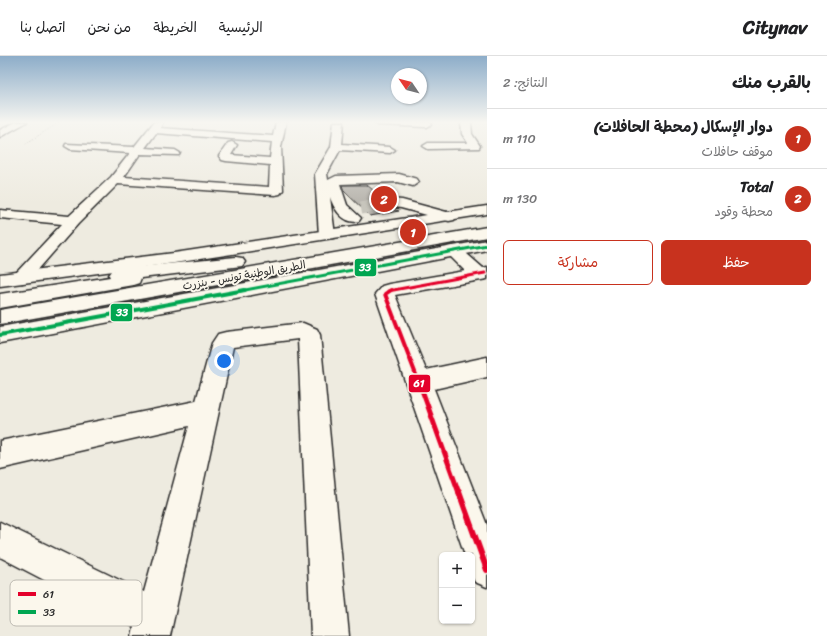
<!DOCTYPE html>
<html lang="ar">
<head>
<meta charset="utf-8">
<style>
  :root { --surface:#fff; --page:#f6f6f6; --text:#202124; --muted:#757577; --line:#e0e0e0; --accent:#c8321e }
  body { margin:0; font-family:Sriracha,"Playpen Sans Arabic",sans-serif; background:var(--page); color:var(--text); direction:rtl }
  .controls { position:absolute; right:12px; bottom:12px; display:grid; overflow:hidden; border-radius:6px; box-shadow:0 1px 3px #0004 }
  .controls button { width:36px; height:36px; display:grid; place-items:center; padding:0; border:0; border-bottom:1px solid var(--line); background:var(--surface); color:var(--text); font:20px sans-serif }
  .compass { position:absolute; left:391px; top:12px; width:36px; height:36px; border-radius:50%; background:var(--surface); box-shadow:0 1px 3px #0004; rotate:305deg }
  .you { position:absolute; left:224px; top:305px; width:14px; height:14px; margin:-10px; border:3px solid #fff; border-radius:50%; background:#1a73e8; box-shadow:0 0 0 6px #1a73e833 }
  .badge { display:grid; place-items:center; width:26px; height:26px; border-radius:50%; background:var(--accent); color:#fff; font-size:13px; font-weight:700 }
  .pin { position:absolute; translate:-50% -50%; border:2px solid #fff; box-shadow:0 1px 4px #0006 }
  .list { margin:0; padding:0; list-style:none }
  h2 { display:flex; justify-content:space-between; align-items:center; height:52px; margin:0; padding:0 16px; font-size:17px }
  h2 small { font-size:13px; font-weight:400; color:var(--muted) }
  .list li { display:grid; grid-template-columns:26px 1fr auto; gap:12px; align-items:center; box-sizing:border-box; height:60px; padding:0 16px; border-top:1px solid var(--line) }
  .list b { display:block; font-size:15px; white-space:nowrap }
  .list p { margin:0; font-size:13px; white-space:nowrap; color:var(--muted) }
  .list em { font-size:13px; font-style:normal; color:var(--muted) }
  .actions { display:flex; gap:8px; padding:12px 16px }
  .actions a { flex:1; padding:9px 0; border:1px solid var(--accent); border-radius:6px; text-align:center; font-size:14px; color:var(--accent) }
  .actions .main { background:var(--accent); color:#fff }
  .map { position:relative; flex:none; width:487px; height:580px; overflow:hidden; direction:ltr }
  header { display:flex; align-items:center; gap:24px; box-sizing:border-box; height:56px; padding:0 20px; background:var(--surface); border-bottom:1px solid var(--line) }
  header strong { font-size:19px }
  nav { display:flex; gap:22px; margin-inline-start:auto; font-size:14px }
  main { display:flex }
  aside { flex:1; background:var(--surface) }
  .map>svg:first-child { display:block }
  .building { fill:#b8b5ae; stroke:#2b2b2b }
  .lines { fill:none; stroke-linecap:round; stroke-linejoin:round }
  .minor-tunnel { stroke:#c7c5bc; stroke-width:13; stroke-dasharray:13 6; stroke-linecap:butt }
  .minor-casing { stroke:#2b2b2b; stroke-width:3 }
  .major-casing { stroke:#2b2b2b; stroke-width:3 }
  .highway-casing { stroke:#2b2b2b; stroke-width:3 }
  .path { stroke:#2b2b2b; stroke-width:1; stroke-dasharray:0.5 1.5; stroke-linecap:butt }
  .minor { fill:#fbf7ec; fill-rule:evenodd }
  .major { fill:#fbf7ec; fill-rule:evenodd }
  .highway { fill:#fbf7ec; fill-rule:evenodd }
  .bus-1-far3-casing { stroke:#fbf7ec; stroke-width:5.5 }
  .bus-1-far2-casing { stroke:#fbf7ec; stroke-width:7 }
  .bus-1-far1-casing { stroke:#fbf7ec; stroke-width:8 }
  .bus-1-casing { stroke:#fbf7ec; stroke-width:9 }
  .bus-2-far1-casing { stroke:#fbf7ec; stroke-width:5.5 }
  .bus-2-casing { stroke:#fbf7ec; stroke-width:7 }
  .bus-1-far3 { stroke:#e4002b; stroke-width:3 }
  .bus-1-far2 { stroke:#e4002b; stroke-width:4 }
  .bus-1-far1 { stroke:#e4002b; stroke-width:5 }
  .bus-1 { stroke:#e4002b; stroke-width:6 }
  .bus-2-far1 { stroke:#00a651; stroke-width:3 }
  .bus-2 { stroke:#00a651; stroke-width:4 }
  .labels { text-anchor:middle; stroke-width:4; stroke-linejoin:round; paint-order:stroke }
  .street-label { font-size:11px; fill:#2b2b2b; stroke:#fbf7ec }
  .key { fill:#fbf7ec; stroke:#bdbab2; stroke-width:1 }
  .key-label { font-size:11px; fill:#2b2b2b }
  .line-badge { stroke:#fbf7ec; stroke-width:1.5 }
  .badge-label { font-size:11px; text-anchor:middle; font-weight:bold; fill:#fff }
</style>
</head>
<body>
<header>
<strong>Citynav</strong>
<nav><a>الرئيسية</a><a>الخريطة</a><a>من نحن</a><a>اتصل بنا</a></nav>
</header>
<main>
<aside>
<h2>بالقرب منك<small>النتائج: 2</small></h2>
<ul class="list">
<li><span class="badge">1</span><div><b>دوار الإسكال (محطة الحافلات)</b><p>موقف حافلات</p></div><em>110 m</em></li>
<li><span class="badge">2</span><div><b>Total</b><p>محطة وقود</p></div><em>130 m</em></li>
</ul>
<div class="actions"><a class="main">حفظ</a><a>مشاركة</a></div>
</aside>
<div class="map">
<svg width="487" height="580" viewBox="0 0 487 580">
  <rect width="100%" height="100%" fill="#eeebe0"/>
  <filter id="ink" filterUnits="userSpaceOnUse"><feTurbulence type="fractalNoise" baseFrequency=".025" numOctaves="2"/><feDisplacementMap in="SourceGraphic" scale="8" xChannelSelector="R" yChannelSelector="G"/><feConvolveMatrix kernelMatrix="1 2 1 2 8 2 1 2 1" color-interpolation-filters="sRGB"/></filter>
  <g filter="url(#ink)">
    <polygon class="building" points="342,129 367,129 384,143 382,146 384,151 399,155 370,160 344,135"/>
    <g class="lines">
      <polyline class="minor-tunnel" points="361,152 390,147"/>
      <defs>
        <g id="minor">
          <polygon points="16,66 27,66 0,81 0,74"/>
          <path d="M154,66H163L160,72L273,80L276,66H286L281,91L283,134L280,138L275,139L118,128L78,168L28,225L22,227L16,225L13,221L16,217L62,168L0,162V154L69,160L111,121L130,97L70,93L65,90L66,88L134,91ZM156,77L272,86L270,102L231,99L237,89L232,86L228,87L219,100L222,104L226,105L270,109L269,131L124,121L140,98L179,99L180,97L175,94L145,92Z"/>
          <path d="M334,66H344L342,88L390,91L395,94L390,97L340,94L327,118L328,124L336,120L399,118L417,123L419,126L413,130L398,126L340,128L347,149L361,162L359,165C345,169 334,154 330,141L335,179L333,182H321L319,179L315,118L331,91Z"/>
          <polygon points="374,66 430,66 432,68 427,71 378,69"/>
          <polygon points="461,66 471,66 472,78 480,90 479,92 428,93 423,90 428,87 468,87 462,78"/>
          <polygon points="390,143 402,144 454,158 456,161 454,164 449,165 401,152 385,150 383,147 385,144"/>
          <polygon points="453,190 459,191 483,212 487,211 487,223 395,239 426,314 487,301 487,321 434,333 487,469 487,531 475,526 472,520 472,499 465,499 375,238 382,230 389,228 465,215 445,195 447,191"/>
          <polygon points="303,267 317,273 320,279 349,580 311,580 298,283 233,291 170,580 132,580 134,571 0,501 0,466 144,536 189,370 0,413 0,385 196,345 212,287 218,278 226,276"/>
        </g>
        <g id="major">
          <polygon points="487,150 487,158 174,207 0,230 0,218 174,197"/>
          <polygon points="487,184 487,194 0,287 0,271"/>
        </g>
        <g id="highway">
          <polygon points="487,171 487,181 0,268 0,254"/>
          <polygon points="236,201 242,202 245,206 242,210 141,222 139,227 133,229 0,252 0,238 110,221 109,219 112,215 118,213"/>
        </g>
      </defs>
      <use href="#minor" class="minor-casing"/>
      <use href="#major" class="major-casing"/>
      <use href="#highway" class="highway-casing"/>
      <polyline class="path" points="25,88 60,66"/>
      <use href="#minor" class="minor"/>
      <use href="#major" class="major"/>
      <use href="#highway" class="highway"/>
      <defs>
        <polyline id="bus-1-far3" points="388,235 485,217"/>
        <polyline id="bus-1-far2" points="391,234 385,238 418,324"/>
        <polyline id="bus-1-far1" points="418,323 459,437"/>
        <polyline id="bus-1" points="459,436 487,514"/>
        <polyline id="bus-2-far1" points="240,235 487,189"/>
        <polyline id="bus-2" points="0,279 245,234"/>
      </defs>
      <use href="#bus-1-far3" class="bus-1-far3-casing"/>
      <use href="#bus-1-far2" class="bus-1-far2-casing"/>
      <use href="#bus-1-far1" class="bus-1-far1-casing"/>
      <use href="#bus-1" class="bus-1-casing"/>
      <use href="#bus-2-far1" class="bus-2-far1-casing"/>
      <use href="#bus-2" class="bus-2-casing"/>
      <use href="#bus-1-far3" class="bus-1-far3"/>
      <use href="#bus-1-far2" class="bus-1-far2"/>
      <use href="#bus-1-far1" class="bus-1-far1"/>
      <use href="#bus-1" class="bus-1"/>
      <use href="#bus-2-far1" class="bus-2-far1"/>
      <use href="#bus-2" class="bus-2"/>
    </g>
  </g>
  <linearGradient id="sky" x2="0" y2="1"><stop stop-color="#8dadc9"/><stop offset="0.45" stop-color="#f7f6f1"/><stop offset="1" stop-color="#f7f6f1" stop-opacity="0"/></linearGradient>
  <rect width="487" height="147" fill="url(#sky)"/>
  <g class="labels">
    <g class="street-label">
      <text transform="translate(244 219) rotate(-10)" y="4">الطريق الوطنية تونس - بنزرت</text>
    </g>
  </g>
  <rect x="10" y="524" width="132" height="46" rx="6" class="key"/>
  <rect x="18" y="536" width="18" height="4" fill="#e4002b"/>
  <rect x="18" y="554" width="18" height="4" fill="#00a651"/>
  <g class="key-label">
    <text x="43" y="542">61</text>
    <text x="43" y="560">33</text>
  </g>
  <g class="line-badge">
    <rect x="354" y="202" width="23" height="19" rx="4" fill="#00a651"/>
    <rect x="110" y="247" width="23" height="19" rx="4" fill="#00a651"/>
    <rect x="408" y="318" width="23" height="19" rx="4" fill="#e4002b"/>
  </g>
  <g class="badge-label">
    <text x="365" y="215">33</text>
    <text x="122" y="260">33</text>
    <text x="419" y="331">61</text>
  </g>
</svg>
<div class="controls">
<button>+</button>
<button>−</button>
</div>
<svg class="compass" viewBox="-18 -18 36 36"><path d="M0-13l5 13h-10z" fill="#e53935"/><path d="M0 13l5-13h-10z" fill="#757577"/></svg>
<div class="you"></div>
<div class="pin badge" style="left:413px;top:176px">1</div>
<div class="pin badge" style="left:384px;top:143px">2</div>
</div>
</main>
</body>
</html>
